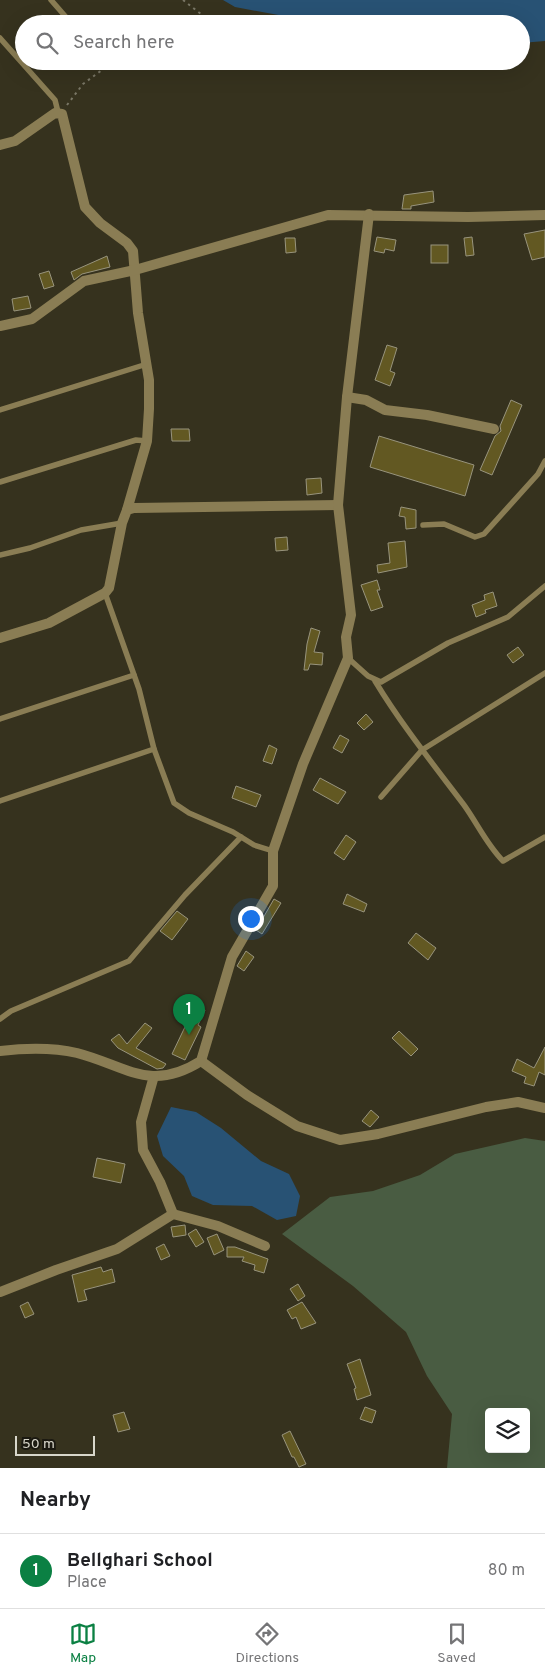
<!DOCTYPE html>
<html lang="en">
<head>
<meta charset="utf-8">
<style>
  :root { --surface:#fff; --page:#f6f6f6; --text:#202124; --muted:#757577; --line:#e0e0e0; --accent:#0b8043 }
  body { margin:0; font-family:Overpass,sans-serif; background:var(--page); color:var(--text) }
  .controls { position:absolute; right:15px; bottom:15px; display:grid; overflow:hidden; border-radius:5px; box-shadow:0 5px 20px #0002 }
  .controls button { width:45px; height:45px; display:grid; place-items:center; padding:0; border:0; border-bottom:1px solid var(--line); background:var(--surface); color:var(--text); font:25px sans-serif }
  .scale { position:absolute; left:15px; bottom:12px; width:80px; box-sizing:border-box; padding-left:5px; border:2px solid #d8d6ca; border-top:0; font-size:14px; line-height:18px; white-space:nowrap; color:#d8d6ca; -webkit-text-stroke:4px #1b1911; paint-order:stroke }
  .you { position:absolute; left:250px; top:918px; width:18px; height:18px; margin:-12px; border:4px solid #fff; border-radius:50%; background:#1a73e8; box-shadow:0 0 0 8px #1a73e833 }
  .badge { display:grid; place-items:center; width:32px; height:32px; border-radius:50%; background:var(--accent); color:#fff; font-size:16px; font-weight:700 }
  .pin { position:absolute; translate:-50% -41px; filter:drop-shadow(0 1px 2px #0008) }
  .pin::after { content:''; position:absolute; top:26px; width:18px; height:15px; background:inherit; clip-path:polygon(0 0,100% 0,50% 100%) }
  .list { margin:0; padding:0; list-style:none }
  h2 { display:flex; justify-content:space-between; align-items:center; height:65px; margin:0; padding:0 20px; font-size:21px }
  h2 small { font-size:16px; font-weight:400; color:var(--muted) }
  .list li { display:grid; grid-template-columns:32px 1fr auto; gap:15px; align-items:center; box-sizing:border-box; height:75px; padding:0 20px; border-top:1px solid var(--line) }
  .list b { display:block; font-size:19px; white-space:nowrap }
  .list p { margin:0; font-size:16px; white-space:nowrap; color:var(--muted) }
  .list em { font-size:16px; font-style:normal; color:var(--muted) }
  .icon { flex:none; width:28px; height:28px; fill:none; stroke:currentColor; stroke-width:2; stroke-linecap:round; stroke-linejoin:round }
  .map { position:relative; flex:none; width:545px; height:1468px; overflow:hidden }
  .search { position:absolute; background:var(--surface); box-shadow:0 5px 20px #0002; left:15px; right:15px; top:15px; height:55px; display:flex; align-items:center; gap:12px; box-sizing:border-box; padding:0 18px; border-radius:28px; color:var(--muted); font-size:19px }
  .sheet { height:140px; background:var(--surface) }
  nav { display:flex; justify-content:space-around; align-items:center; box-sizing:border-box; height:70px; border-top:1px solid var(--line); background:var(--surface); font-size:14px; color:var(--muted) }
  nav a { display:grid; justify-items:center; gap:2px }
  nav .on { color:var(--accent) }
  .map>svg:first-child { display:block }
  .green { fill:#495c42; fill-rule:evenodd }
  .water { fill:#285274 }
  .building { fill:#625822; stroke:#98947d }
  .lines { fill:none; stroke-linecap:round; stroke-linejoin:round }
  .path { stroke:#7a7766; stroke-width:2; stroke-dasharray:2.5 4; stroke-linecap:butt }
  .lane { stroke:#8a7d54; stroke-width:5.5 }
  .street { stroke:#8a7d54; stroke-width:10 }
</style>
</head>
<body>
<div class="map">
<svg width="545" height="1468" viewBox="0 0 545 1468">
  <rect width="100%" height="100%" fill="#36321e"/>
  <path class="green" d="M525,1138L545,1141V1468H447L452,1414L427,1376L406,1332L353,1286L282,1234L330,1197L373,1191L420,1175L455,1154ZM489,1412H526V1449H489Z"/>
  <g class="water">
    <polygon points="223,0 545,0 545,41 521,43 521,24 327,24 235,7"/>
    <polygon points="171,1107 196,1112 221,1128 261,1161 289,1174 300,1196 296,1216 277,1220 252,1206 213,1205 192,1196 184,1176 163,1156 157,1136"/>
  </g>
  <g class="building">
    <polygon points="433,191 434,202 411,206 411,209 402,209 404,195"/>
    <polygon points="545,230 545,257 532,260 524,234"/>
    <polygon points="377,237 396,240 394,251 385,249 384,253 374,251"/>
    <polygon points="472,237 474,255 466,256 464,238"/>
    <polygon points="285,238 295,238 296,252 286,253"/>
    <rect x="431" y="245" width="17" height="18"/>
    <polygon points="107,256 110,267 82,274 74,280 71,272"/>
    <polygon points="49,271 54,286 44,289 39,274"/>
    <polygon points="28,296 31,308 14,311 12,299"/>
    <polygon points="387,345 397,348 390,371 395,373 390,386 375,380"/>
    <polygon points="511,400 522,405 492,475 480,470 495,436 501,431 500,426"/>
    <polygon points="171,429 189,429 190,441 172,441"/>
    <polygon points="379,436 474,465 465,496 370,467"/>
    <polygon points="321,478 322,493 307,495 306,479"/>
    <polygon points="401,507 416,510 416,528 406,529 405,517 399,516"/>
    <polygon points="287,537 288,550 276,551 275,538"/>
    <polygon points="405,541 407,567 378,573 377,565 390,563 388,543"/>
    <polygon points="377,580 380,590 377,590 383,607 371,611 361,585"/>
    <polygon points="493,592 497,606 485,610 486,613 476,617 472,605 485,600 484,595"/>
    <polygon points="311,628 320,631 314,652 323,653 322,665 310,664 308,670 304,670 307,644"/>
    <polygon points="518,647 524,655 513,663 507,655"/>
    <polygon points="366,714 373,722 364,730 357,723"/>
    <polygon points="340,735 349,740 342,753 333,748"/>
    <polygon points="269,745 277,749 272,764 263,761"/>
    <polygon points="320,778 346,792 338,804 313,790"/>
    <polygon points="236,786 261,795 256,807 232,798"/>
    <polygon points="346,835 356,842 344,860 334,853"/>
    <polygon points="347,894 367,904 364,912 343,904"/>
    <polygon points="274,899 281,903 262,934 256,930"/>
    <polygon points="177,911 188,919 172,940 160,931"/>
    <polygon points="416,933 436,948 428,960 408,943"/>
    <polygon points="246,951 254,957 244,971 237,966"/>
    <polygon points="195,1006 205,1010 198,1025 201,1027 185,1060 172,1054"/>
    <polygon points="145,1023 152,1028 136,1048 166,1064 163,1068 157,1069 118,1048 111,1040 119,1034 127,1044"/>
    <polygon points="399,1031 418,1049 411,1056 392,1038"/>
    <polygon points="545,1047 545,1075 539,1072 534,1086 524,1083 526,1077 512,1071 517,1059 534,1068"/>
    <polygon points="371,1110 379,1117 370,1127 362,1121"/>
    <polygon points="97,1158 125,1164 121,1183 93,1177"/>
    <polygon points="185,1225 186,1235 173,1237 171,1227"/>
    <polygon points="196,1229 204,1242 196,1247 188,1234"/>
    <polygon points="217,1234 224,1250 214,1255 207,1238"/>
    <polygon points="164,1244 170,1256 161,1260 156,1248"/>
    <polygon points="227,1247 235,1247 268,1259 264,1273 254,1270 255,1265 242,1261 244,1257 227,1257"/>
    <polygon points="101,1267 103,1272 112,1269 115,1282 84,1290 87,1300 78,1302 72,1275"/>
    <polygon points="298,1284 305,1296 298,1301 290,1289"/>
    <polygon points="28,1302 34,1314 25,1318 20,1306"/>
    <polygon points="302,1302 316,1323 301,1329 296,1317 292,1319 287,1310"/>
    <polygon points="360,1359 371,1395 357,1400 354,1389 356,1388 347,1364"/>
    <polygon points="365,1407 376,1411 372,1423 360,1419"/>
    <polygon points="124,1412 130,1429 118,1432 113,1415"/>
    <polygon points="290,1431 306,1464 299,1467 294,1457 292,1457 282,1435"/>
  </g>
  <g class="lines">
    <g class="path">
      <polyline points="183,0 206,18 208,24"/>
      <polyline points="115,64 124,61"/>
      <polyline points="67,105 83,84 102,70"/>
    </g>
    <g class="lane">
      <polyline points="51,0 72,24"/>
      <polyline points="0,38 55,100 58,112"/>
      <polyline points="104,61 108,66"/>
      <polyline points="0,410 147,364"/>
      <polyline points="0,482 136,440 147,441"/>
      <polyline points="423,525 444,524 475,537 484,534 538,474 545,461"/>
      <polyline points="0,555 30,548 81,530 122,523"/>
      <polyline points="105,593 139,689 154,749 174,803 189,813 233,832 254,845 273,851"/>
      <polyline points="348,658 368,676 381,682 448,643 508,617 545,586"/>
      <path d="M375,681C401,724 433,764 464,805C477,823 487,845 503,861L545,837"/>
      <polyline points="0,719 134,675"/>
      <polyline points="381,797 422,750 545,673"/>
      <polyline points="0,801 154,749"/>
      <polyline points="0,1019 11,1011 129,961 185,895 241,837"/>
    </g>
    <g class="street">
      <polyline points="0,145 15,141 55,113 62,114 85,207 100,223 127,243 133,251 138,313 149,380 149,409 147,441 127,510"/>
      <polyline points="0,326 32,319 84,281 135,270 328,215 468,217 545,215"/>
      <polyline points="347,397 366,400 385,410 427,415 494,429"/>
      <polyline points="0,638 49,623 105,593 109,588 122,523 127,510 134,508 338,505"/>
      <path d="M0,1051C26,1048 51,1047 77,1053C127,1066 150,1093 201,1061L232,957L273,886V851L303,764L348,658L346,637L351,615L338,505L347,397L369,214"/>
      <polyline points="201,1061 247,1095 297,1126 340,1140 378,1134 486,1107 518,1102 545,1108"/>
      <polyline points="154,1076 141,1122 143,1150 160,1182 173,1214"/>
      <polyline points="0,1292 56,1270 117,1249 173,1214 218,1226 265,1246"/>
    </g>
  </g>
</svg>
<div class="controls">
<button><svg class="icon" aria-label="layers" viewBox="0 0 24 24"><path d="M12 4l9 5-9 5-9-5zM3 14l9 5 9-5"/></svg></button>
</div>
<div class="scale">50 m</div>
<div class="you"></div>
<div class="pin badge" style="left:189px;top:1035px">1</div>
<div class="search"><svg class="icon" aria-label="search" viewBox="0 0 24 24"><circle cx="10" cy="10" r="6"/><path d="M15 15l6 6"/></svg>Search here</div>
</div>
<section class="sheet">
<h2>Nearby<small></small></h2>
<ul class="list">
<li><span class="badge">1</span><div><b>Bellghari School</b><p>Place</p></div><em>80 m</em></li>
</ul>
</section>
<nav>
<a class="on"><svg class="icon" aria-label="map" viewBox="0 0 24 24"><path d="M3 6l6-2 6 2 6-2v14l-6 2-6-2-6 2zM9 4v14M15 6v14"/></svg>Map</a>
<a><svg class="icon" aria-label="directions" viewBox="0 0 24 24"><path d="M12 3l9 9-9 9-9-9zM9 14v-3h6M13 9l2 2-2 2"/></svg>Directions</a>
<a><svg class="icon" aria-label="saved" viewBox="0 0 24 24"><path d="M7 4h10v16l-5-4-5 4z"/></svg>Saved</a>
</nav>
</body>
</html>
